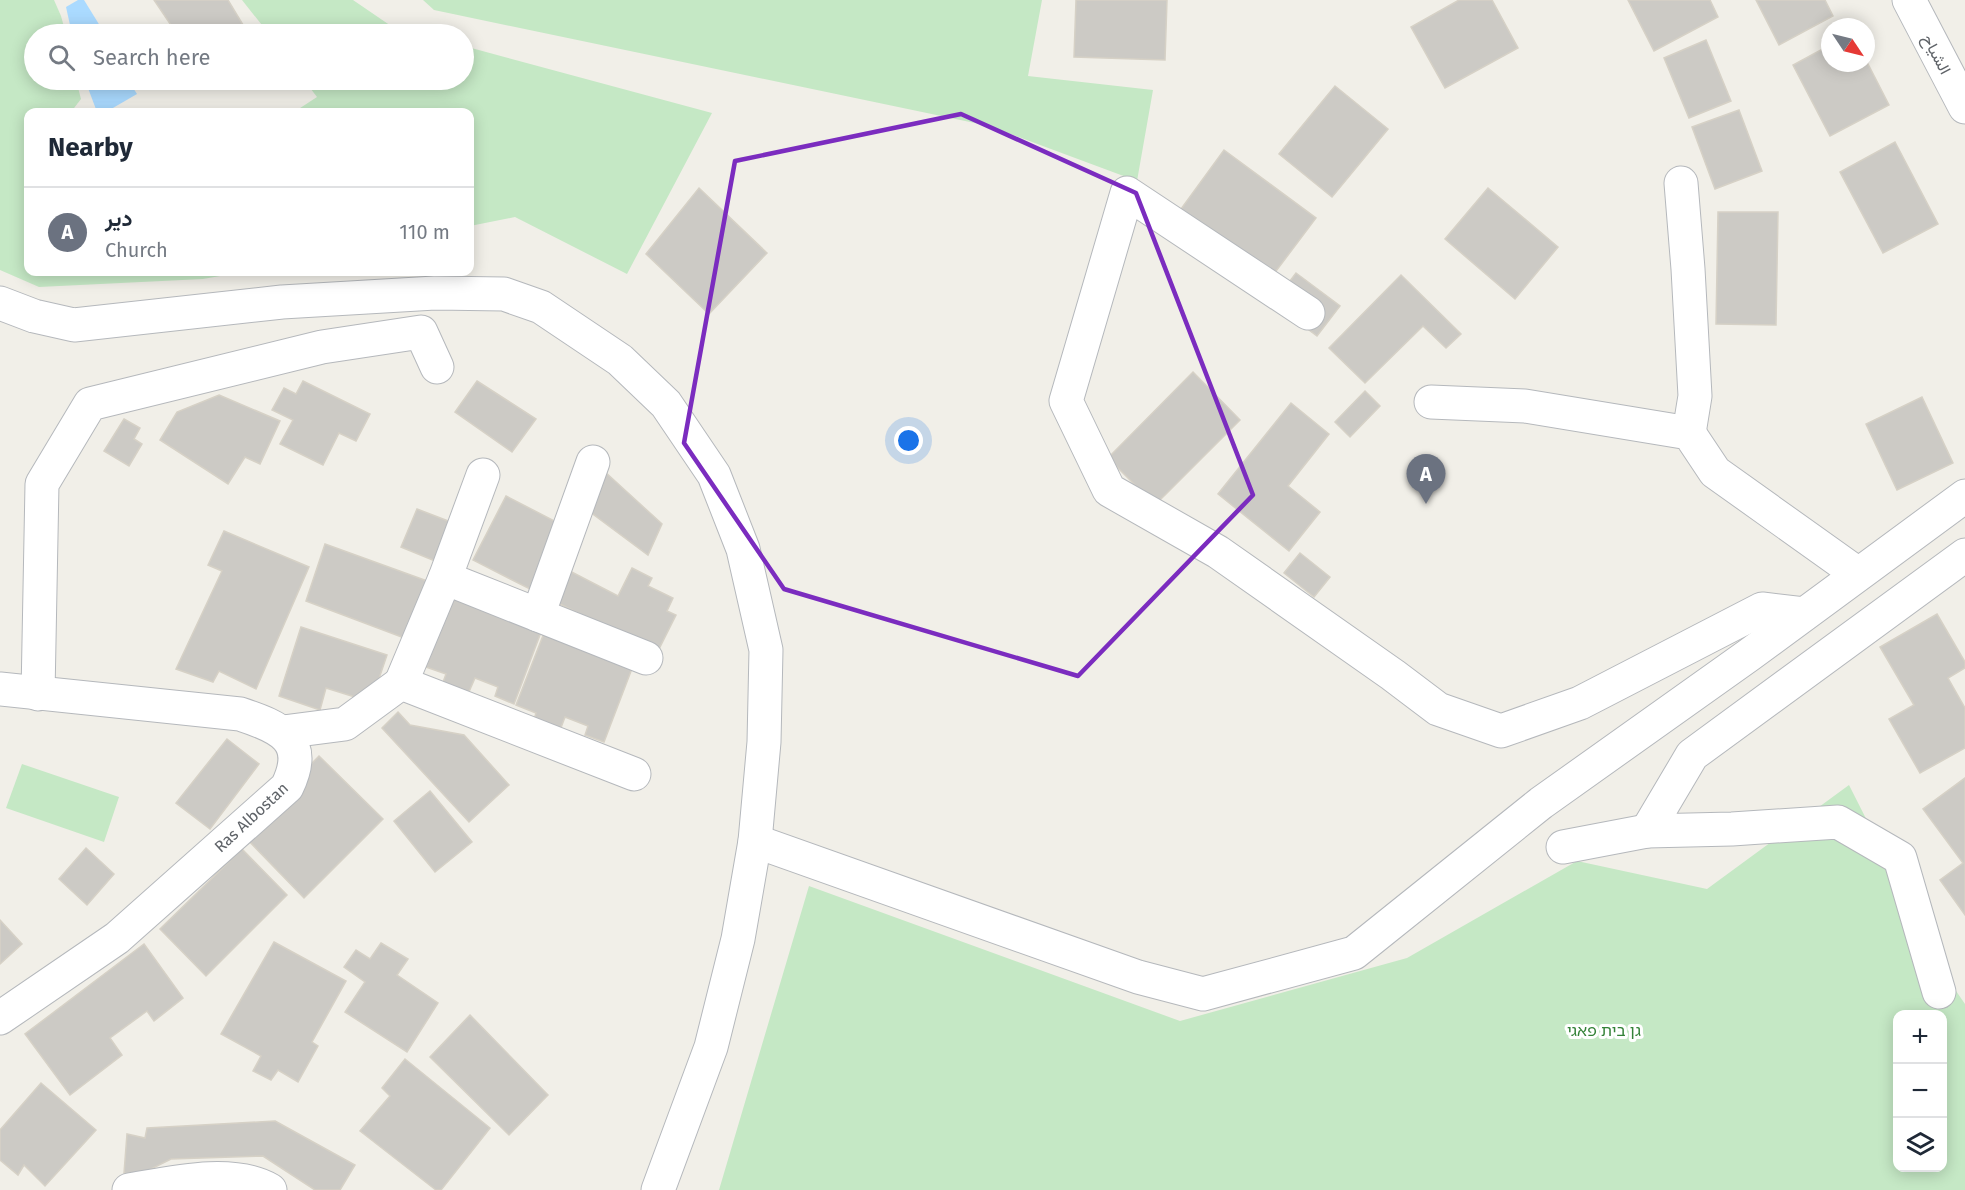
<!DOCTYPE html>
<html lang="en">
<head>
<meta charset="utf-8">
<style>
  :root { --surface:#fff; --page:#f2f2f3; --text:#1f2937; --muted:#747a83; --line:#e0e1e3; --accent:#0f766e }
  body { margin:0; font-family:"Fira Sans",Vazirmatn,"Noto Sans Hebrew",sans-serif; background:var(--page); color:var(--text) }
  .controls { position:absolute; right:18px; bottom:18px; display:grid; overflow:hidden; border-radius:12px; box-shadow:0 3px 15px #0003 }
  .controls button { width:54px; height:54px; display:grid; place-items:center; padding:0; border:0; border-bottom:2px solid var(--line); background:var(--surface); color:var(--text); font:30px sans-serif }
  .compass { position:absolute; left:1821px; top:18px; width:54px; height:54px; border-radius:50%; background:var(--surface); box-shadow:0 3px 15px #0003; rotate:125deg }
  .you { position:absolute; left:909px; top:441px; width:21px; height:21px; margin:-15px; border:4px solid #fff; border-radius:50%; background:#1a73e8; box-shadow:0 0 0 9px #1a73e833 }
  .badge { display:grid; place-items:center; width:39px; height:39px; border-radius:50%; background:var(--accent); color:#fff; font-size:20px; font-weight:700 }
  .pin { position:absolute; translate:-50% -50px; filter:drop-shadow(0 2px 3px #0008) }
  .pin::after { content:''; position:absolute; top:32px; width:21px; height:18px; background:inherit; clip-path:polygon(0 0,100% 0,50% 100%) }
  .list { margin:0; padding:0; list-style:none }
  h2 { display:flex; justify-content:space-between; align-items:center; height:78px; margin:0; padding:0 24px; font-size:26px }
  h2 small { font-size:20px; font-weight:400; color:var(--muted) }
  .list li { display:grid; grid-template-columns:39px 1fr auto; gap:18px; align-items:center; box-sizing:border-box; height:90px; padding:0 24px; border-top:2px solid var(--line) }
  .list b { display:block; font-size:22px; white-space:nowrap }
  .list p { margin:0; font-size:20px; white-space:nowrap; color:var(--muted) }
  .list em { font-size:20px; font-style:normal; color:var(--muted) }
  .icon { flex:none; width:33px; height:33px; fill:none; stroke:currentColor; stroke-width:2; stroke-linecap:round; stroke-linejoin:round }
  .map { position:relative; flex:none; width:1965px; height:1190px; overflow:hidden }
  .search { position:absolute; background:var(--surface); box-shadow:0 3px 15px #0003; left:24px; top:24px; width:450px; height:66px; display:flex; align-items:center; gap:15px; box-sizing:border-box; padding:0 21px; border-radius:33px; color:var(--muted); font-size:22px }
  .panel { position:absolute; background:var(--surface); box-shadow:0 3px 15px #0003; left:24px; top:108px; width:450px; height:168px; border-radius:12px }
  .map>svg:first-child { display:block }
  .green { fill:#c5e8c5; fill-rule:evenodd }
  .water { fill:#aadaff }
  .building { fill:#cccac5; stroke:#d6d1c6; stroke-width:1.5 }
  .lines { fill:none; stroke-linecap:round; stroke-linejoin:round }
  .minor-casing { stroke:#b5b8bc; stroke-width:35 }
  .minor { stroke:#fff; stroke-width:33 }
  .marked { fill:none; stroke:#7b2cbf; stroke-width:4.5; stroke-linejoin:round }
  .labels { text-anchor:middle; stroke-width:6; stroke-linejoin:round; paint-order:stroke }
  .street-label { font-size:16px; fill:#5f6368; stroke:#fff }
  .park-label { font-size:16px; fill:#348238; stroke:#fff }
</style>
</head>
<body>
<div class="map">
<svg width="1965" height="1190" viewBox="0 0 1965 1190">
  <rect width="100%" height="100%" fill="#f1efe8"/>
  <g class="green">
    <polygon points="0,0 54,0 61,16 66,34 34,34 34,80 76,80 81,99 71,112 28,112 28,272 243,272 203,279 39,287 0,270"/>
    <polygon points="242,0 353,0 394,28 419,34 269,34"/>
    <polygon points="423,0 1042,0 1028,76 1153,90 1137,181 989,126 434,10"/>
    <polygon points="464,46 712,113 627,274 515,217 470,226 470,112 294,112 317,97 304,80 464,80"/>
    <polygon points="22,764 119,797 104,842 6,808"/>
    <path d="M1849,785L1945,975L1965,1004V1190H719L809,886L1180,1021L1407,958L1577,861L1707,889ZM1898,1014H1942V1168H1898Z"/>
  </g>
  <g class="water">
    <polygon points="78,0 84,0 105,34 72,34 66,7"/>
    <polygon points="85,80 128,80 137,94 106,112 97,112"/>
  </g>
  <g class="building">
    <polygon points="154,0 228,0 248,33 245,34 177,34"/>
    <polygon points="1076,0 1167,0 1165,60 1074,57"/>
    <polygon points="1459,0 1492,0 1518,48 1445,88 1411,27"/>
    <polygon points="1628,0 1710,0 1718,17 1654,51"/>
    <polygon points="1756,0 1825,0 1833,16 1779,45"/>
    <polygon points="1706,40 1731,101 1689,118 1664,58"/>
    <polygon points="1830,45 1830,63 1866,63 1866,60 1889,105 1830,136 1793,65"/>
    <polygon points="1335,86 1388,129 1332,197 1279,154"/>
    <polygon points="1739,110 1762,171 1715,189 1692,127"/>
    <polygon points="1895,142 1938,224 1883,253 1840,172"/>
    <polygon points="1224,150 1316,218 1261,291 1170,224"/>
    <polygon points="699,188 767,253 709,314 646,254"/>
    <polygon points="1488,188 1558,247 1515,299 1445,239"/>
    <polygon points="1718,212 1778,212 1776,325 1716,324"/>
    <polygon points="1296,273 1340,306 1317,336 1273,303"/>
    <polygon points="1401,275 1461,334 1446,348 1423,326 1365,383 1329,348"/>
    <polygon points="1193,372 1240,420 1155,505 1108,458"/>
    <polygon points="303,381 370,414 356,441 339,433 323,465 280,444 293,420 272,410 284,388 296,394"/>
    <polygon points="477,381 536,419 512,452 455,412"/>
    <polygon points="1365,391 1380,406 1350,437 1335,422"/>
    <polygon points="219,395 280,421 260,464 245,457 228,484 160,440 177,412"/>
    <polygon points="1922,397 1953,463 1897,490 1866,424"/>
    <polygon points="1291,403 1329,434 1288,486 1320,512 1289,551 1218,494"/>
    <polygon points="124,419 140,428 134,439 142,444 129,466 104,451"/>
    <polygon points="604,471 662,524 648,555 582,506"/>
    <polygon points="506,496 566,527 534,591 473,560"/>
    <polygon points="417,509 456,524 440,563 401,547"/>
    <polygon points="224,531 309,567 256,689 219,671 213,682 176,669 222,571 208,565"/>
    <polygon points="325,544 430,582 407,639 306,601"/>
    <polygon points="1300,553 1330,577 1314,597 1284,573"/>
    <polygon points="632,568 652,578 648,586 673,598 667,611 676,615 657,653 550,599 566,569 618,596"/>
    <polygon points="453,594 543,627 514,704 495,696 498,687 475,678 468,694 442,685 446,674 426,667"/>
    <polygon points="1937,614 1965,662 1965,668 1948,678 1965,708 1965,748 1920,773 1889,719 1914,705 1880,647"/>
    <polygon points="301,627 387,655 371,702 326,688 320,710 279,696"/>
    <polygon points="544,633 633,666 604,742 585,735 588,726 565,717 559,733 533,723 536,713 516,705"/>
    <polygon points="398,712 410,725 464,735 509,785 469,822 382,728"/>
    <polygon points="227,739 259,764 210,829 176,803"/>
    <polygon points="319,756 383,819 304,898 242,834"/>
    <polygon points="1965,778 1965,915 1940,880 1963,863 1923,809"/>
    <polygon points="430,791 472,842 435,872 394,821"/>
    <polygon points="86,848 114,874 87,905 59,879"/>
    <polygon points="242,849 287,895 206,976 160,929"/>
    <polygon points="0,920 22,944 0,964"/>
    <polygon points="274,942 346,981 312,1042 318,1046 298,1082 278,1070 271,1080 253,1071 261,1056 221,1034"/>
    <polygon points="381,943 408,959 397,975 438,1003 407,1052 345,1012 365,982 344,967 356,950 370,959"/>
    <polygon points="144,944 183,998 154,1021 147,1011 110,1038 122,1055 70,1095 25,1034"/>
    <polygon points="470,1015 548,1095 509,1135 430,1057"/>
    <polygon points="405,1059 490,1128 441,1190 436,1190 360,1131 390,1096 382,1088"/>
    <polygon points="41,1083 96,1130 45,1186 24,1165 18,1175 0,1160 0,1130"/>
    <polygon points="275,1121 355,1165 340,1190 315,1190 263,1156 171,1159 141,1174 124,1173 127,1134 145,1138 147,1128"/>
  </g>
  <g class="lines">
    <defs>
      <g id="minor">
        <polyline points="1909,0 1965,107"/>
        <polyline points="1681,183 1688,269 1695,396 1689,433"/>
        <polyline points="0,303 34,316 74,325 282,302 435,293 504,294 541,307 620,360 666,404 714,475 743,549 766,650 764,742 755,841 738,939 711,1047 658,1190"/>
        <polyline points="1308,313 1127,193 1066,401 1109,490 1218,552 1393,675 1438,709 1501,731 1580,703 1762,609 1804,614"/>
        <polyline points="1431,402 1525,406 1689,433 1715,472 1858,574"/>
        <polyline points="445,578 646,658"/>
        <polyline points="538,615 593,462"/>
        <polyline points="401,683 445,578 483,475"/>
        <path d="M0,689L240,714C280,727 310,740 287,787L117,938L0,1018"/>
        <polyline points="38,694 42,484 90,404 322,347 421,332 437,367"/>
        <polyline points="283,732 345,724 401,683 634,774"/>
        <polyline points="755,841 1138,977 1203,994 1354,953 1541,803 1749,655 1965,496"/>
        <polyline points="1563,847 1647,831"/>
        <polyline points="1939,992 1900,858 1838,822 1732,829 1647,831 1692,755 1965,555"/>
        <path d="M129,1190C170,1183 233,1168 270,1190"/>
      </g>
    </defs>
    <use href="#minor" class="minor-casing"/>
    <use href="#minor" class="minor"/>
  </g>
  <path class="marked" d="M961,114L1136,193L1253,495L1078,676L784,589L684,443L735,161Z"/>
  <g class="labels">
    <g class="street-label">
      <text transform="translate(1937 54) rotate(62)" y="6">الشياح</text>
      <text transform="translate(251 817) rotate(-43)" y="6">Ras Albostan</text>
    </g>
    <g class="park-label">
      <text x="1604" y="1036">גן בית פאגי</text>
    </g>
  </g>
</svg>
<div class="controls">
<button>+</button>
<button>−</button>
<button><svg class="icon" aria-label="layers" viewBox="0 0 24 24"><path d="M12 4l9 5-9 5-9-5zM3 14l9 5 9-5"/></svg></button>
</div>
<svg class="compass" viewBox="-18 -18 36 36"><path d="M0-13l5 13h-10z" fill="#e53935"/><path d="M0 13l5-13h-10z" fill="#747a83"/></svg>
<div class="you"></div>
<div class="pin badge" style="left:1426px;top:504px;background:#6b7280">A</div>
<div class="search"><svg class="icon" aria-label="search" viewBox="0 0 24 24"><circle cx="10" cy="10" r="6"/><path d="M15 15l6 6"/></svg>Search here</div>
<section class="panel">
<h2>Nearby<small></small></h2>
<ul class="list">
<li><span class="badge" style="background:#6b7280">A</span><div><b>دير</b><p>Church</p></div><em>110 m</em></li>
</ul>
</section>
</div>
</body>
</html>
